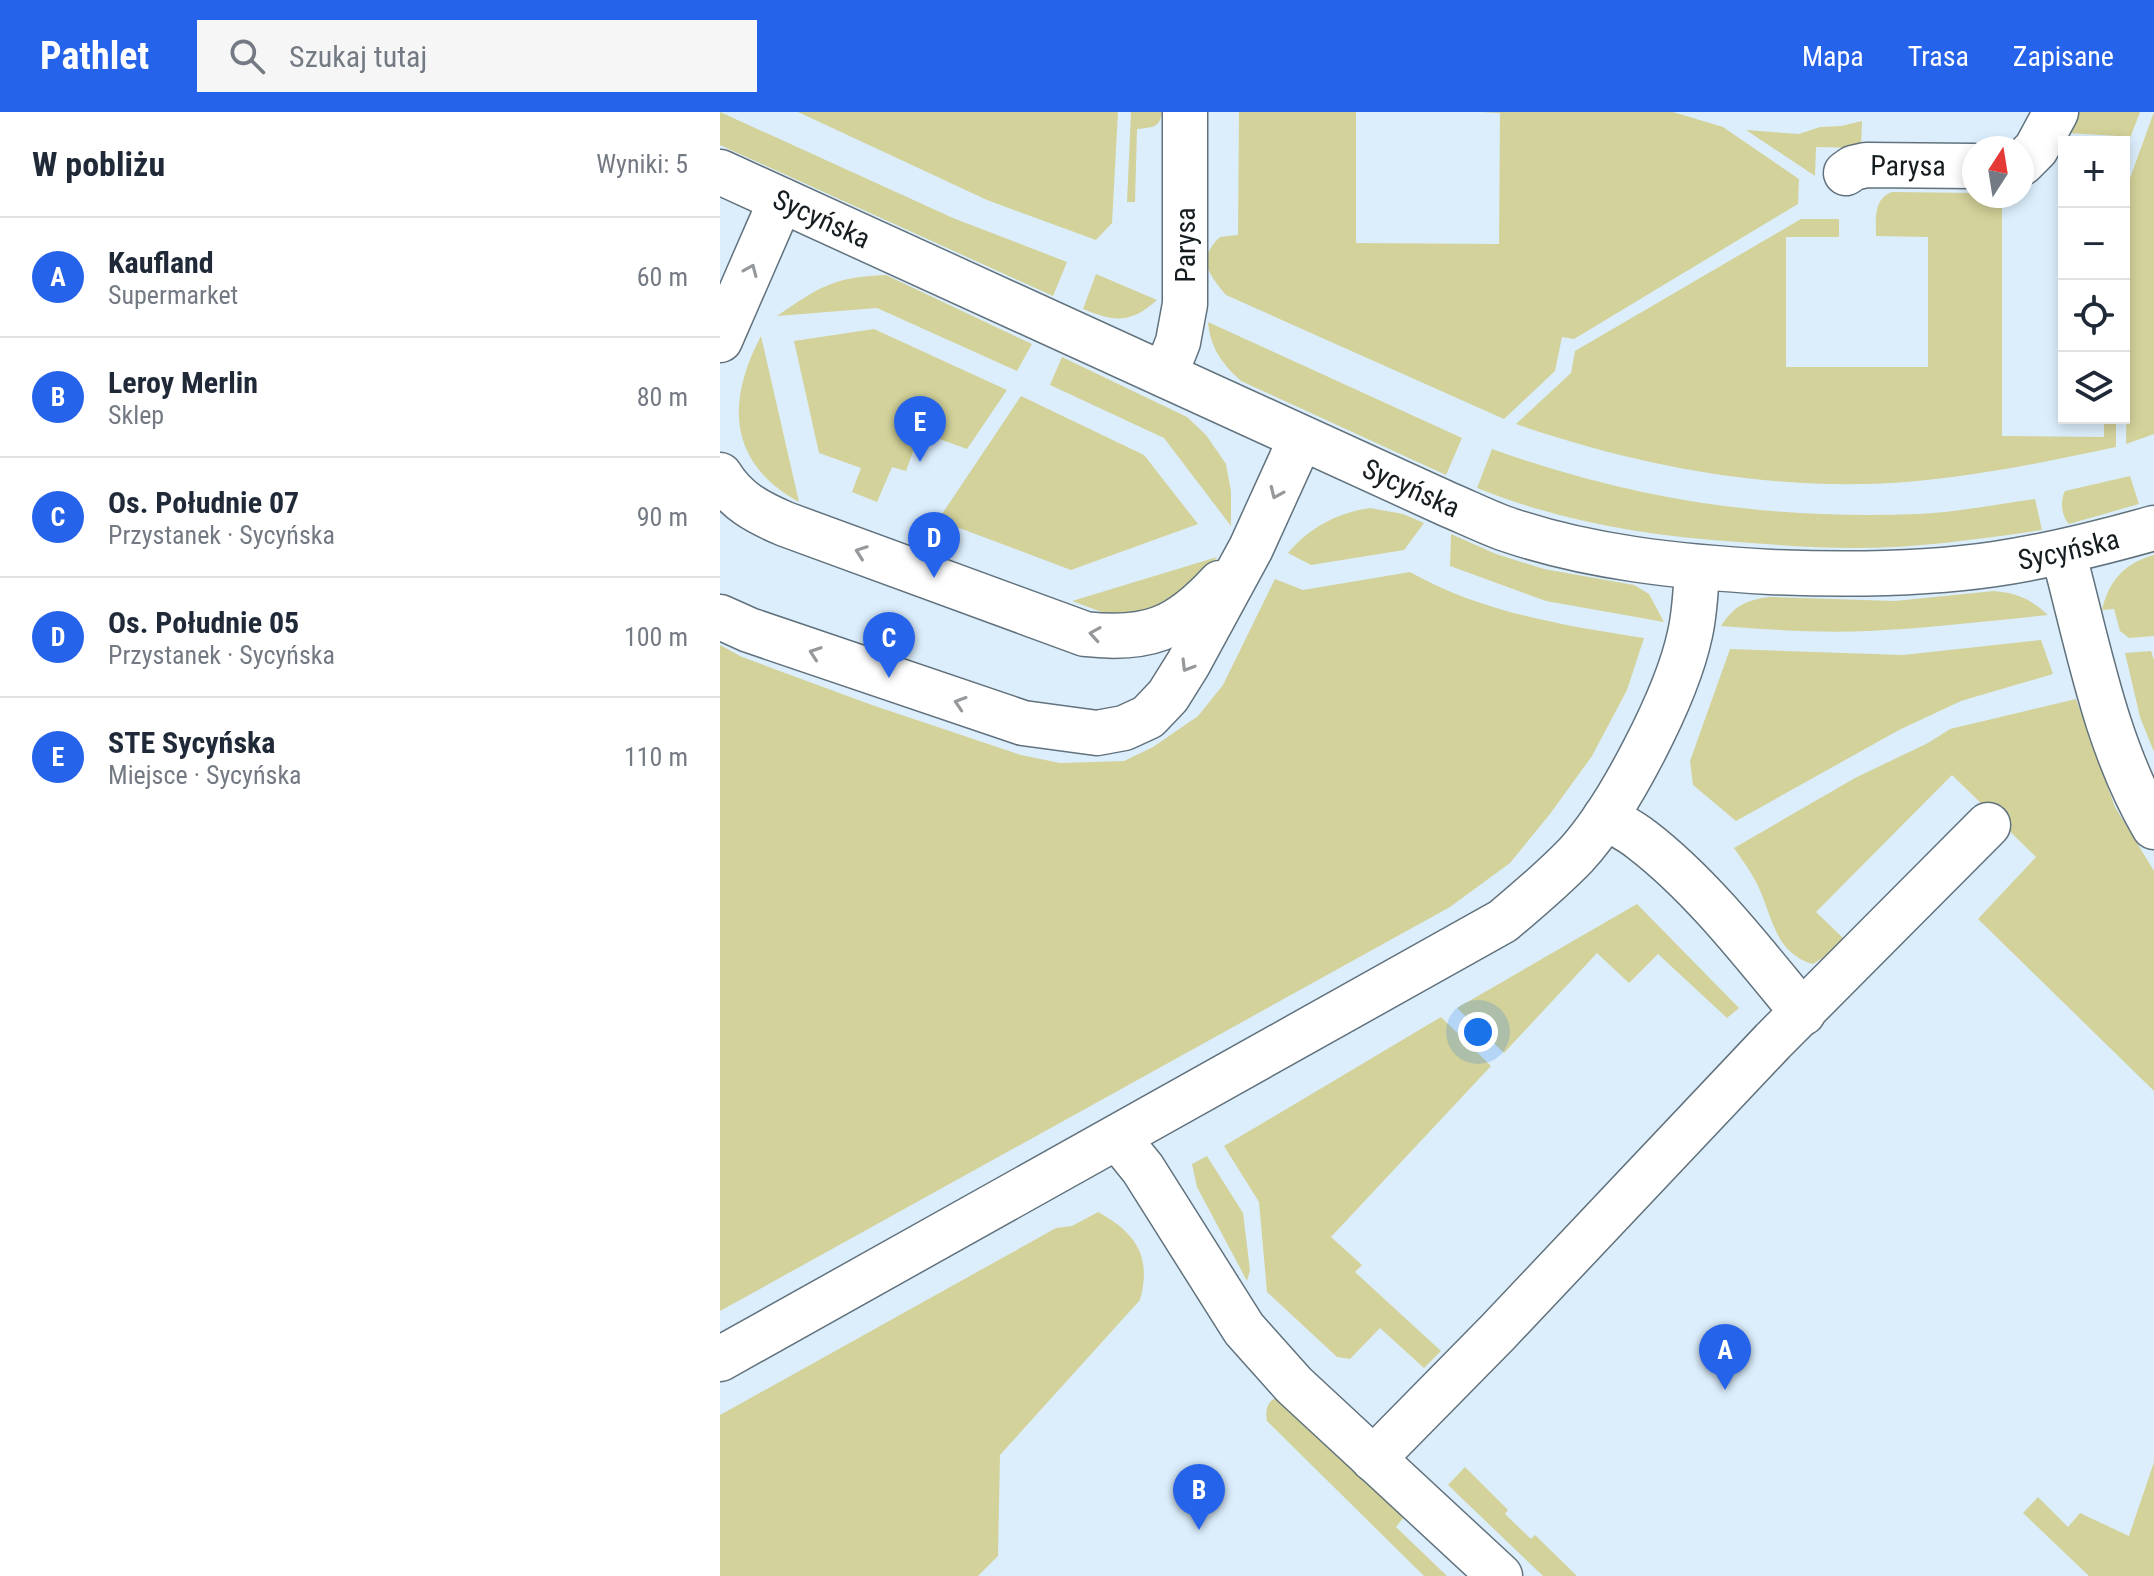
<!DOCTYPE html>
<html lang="pl">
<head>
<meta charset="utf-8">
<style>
  :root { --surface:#fff; --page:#f6f6f7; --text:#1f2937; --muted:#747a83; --line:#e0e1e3; --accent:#2563eb }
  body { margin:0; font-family:"Roboto Condensed",sans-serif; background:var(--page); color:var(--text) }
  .controls { position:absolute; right:24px; top:24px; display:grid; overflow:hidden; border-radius:0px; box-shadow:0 4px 12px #0003 }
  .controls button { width:72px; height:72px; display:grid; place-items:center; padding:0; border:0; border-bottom:2px solid var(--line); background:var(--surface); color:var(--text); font:40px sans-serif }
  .compass { position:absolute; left:1242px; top:24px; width:72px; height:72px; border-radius:50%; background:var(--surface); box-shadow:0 4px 12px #0003; rotate:12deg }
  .you { position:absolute; left:758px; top:920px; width:28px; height:28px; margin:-20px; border:6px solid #fff; border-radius:50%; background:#1a73e8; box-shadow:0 0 0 12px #1a73e833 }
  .badge { display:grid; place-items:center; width:52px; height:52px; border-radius:50%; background:var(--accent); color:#fff; font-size:26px; font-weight:700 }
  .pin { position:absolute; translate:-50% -66px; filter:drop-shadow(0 2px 4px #0008) }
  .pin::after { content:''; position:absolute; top:42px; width:28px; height:24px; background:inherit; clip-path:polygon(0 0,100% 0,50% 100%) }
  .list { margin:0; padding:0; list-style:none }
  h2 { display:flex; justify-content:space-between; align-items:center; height:104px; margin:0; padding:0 32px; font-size:34px }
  h2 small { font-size:26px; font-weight:400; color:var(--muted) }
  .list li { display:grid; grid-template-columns:52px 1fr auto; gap:24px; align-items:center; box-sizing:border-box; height:120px; padding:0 32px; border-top:2px solid var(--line) }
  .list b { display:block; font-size:30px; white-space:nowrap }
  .list p { margin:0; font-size:26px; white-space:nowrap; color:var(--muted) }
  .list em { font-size:26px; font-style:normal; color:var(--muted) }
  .icon { flex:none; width:44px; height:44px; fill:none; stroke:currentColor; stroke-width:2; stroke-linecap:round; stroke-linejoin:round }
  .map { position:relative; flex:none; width:1434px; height:1464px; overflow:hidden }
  header { display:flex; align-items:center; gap:48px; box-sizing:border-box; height:112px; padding:0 40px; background:var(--accent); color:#fff }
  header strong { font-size:38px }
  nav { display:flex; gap:44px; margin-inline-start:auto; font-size:28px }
  .search { width:560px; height:72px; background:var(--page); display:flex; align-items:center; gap:20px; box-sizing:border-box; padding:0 28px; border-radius:0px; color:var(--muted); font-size:30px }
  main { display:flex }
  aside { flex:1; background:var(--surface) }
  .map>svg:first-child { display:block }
  .green { fill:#d3d29a }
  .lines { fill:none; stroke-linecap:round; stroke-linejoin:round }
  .minor-casing { stroke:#61727d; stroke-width:47 }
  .minor { stroke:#fff; stroke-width:44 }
  .oneway { stroke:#96999b }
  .labels { text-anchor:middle; stroke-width:7; stroke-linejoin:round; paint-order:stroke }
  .street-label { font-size:28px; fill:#161d21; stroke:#fff }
</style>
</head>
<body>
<header>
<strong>Pathlet</strong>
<div class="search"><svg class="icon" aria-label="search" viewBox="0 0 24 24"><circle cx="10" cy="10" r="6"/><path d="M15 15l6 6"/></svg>Szukaj tutaj</div>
<nav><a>Mapa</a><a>Trasa</a><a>Zapisane</a></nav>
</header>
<main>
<aside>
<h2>W pobliżu<small>Wyniki: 5</small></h2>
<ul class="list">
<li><span class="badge">A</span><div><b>Kaufland</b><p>Supermarket</p></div><em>60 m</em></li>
<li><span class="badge">B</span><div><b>Leroy Merlin</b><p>Sklep</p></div><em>80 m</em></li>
<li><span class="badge">C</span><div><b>Os. Południe 07</b><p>Przystanek · Sycyńska</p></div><em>90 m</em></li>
<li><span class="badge">D</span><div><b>Os. Południe 05</b><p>Przystanek · Sycyńska</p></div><em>100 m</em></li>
<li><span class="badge">E</span><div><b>STE Sycyńska</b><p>Miejsce · Sycyńska</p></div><em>110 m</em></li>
</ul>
</aside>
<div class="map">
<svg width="1434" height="1464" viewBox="0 0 1434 1464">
  <rect width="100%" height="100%" fill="#dceefc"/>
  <g class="green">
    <polygon points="0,0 233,106 347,150 333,184 0,33"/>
    <polygon points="78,0 398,0 392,111 376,128 267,88"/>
    <path d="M411,0H442C440,17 431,15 417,17L415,90H407Z"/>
    <path d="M519,0H636V131L779,132L780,1L760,0H953L1003,15L1079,67L1078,92L854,227L842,225L835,259L784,307L506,183C489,162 476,148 500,125L518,123Z"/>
    <polygon points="1355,0 1420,0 1404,42 1404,30 1399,30 1399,24 1348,21"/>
    <polygon points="1434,0 1434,322 1406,332 1409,69"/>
    <polygon points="1142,9 1141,36 1096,35 1095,64 1026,18 1079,22 1100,15 1121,14"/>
    <path d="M1172,80L1254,81V84H1274L1282,91V324L1384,325V306H1396V335C1326,350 1257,364 1186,370C1054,380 920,355 796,312L851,261L855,239L1081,107H1119V125H1066V255H1208V125L1156,124C1156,107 1153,87 1172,80Z"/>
    <path d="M376,162L437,188C410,212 395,210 363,197Z"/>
    <path d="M166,163L312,232L297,259L157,196L57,204C100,175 112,165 166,163Z"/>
    <path d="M488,210L742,326L726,363L521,269C502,252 490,235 488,210Z"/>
    <polygon points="154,217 287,278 247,337 200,320 186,359 172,355 157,390 132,380 141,356 99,341 74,229"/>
    <path d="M41,224L79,390C8,351 6,290 41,224Z"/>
    <polygon points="342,245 467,305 486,323 506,352 511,379 511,414 444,326 330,273"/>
    <polygon points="301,284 424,343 478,412 351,458 218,408"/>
    <path d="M772,337C916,388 1047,408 1199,402C1238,400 1276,392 1315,387L1322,418C1260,427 1197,436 1134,436C1096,436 1057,433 1018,430C928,424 842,410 757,376Z"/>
    <path d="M1410,364L1419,392L1349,412C1341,404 1340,388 1345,379Z"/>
    <path d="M650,396L683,402L704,411L684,438L591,453L568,441C590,415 617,401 650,396Z"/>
    <polygon points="731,422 776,442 824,457 914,473 929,482 944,510 826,489 730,454"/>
    <path d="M1434,443V524L1409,526L1400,519L1394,497L1382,498C1389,468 1405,451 1434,443Z"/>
    <polygon points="497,445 478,470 447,493 411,502 387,502 352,489"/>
    <path d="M690,460C760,500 845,514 924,526L907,578L872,644L830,702L790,751L730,795L0,1199V533L22,545L152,593L301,643L340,651L404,649L433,635L478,604L503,573L555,467L583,478Z"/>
    <path d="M1274,479C1297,481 1311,487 1328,503C1269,509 1209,516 1149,519C1100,521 1050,518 1001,514C1014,494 1026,488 1050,485L1175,489Z"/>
    <polygon points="1321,528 1333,562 1241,589 1179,618 1016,709 973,673 970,649 1010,537 1183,543"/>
    <polygon points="1431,539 1434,548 1434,640 1420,605 1405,541"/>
    <path d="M1356,587L1395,695L1434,759V979L1258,807L1316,745L1232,663L1096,800L1123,826L1104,845L1093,852C1052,840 1053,801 1035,768C1029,757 1021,746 1014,736L1135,666L1208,631L1230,617Z"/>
    <polygon points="917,792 1019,896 1007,906 938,842 909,871 877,841 784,941 737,896"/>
    <polygon points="721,905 771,954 611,1125 642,1153 635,1160 721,1239 704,1256 660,1216 630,1247 617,1245 547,1180 539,1090 504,1034"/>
    <polygon points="487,1044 523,1101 530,1158 527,1169 477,1075 472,1052"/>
    <path d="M378,1100C416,1121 432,1144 420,1188L280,1343L278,1444L258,1464H0V1303L336,1116L352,1114Z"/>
    <path d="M559,1284L684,1405L676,1415L727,1464H704L547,1309C545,1297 547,1289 559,1284Z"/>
    <polygon points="1434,1350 1434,1464 1369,1464 1303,1401 1318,1385 1348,1415 1360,1401 1409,1424"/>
    <polygon points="745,1355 788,1398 785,1402 811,1427 815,1423 857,1464 823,1464 728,1373"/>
  </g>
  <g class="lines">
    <defs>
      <g id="minor">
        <polyline points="1302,51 1316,37 1336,0"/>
        <path id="s1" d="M0,60L727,392C746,400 764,409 783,416C869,446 961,455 1051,460C1125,463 1201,463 1275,452C1329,444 1381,431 1434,416"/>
        <path id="s2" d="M1126,61L1133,56L1146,53L1254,54"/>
        <polyline points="0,228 61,88"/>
        <polyline points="445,263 458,230 465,192 465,0"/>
        <path d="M0,363C16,389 37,400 65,412L365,522C428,529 458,517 500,471"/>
        <path d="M1343,440C1368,532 1385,632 1434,715"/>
        <polyline points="0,505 29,518 303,611 377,621 404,616 428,605 448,584 468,552 531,436 581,326"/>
        <path d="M885,705C897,712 911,719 922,728C982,774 1035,843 1083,901"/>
        <polyline points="398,1026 423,1057 524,1217 574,1273 780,1464"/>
        <path d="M0,1247L783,809C808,788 833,767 856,743C899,696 957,584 970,522C975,500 976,477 977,455"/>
        <polyline points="653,1347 777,1221 1053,929 1268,713"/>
      </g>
    </defs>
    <use href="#minor" class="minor-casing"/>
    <use href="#minor" class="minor"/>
  </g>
  <defs><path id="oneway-chevron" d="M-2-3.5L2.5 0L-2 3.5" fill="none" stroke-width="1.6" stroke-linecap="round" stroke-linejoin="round" transform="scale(2)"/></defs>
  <g class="oneway">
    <use href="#oneway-chevron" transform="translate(31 158) rotate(-67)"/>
    <use href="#oneway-chevron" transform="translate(556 381) rotate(114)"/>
    <use href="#oneway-chevron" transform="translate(141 440) rotate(-160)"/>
    <use href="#oneway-chevron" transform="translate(375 522) rotate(-171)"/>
    <use href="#oneway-chevron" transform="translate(95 541) rotate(-161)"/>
    <use href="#oneway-chevron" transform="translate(467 554) rotate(121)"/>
    <use href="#oneway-chevron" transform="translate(240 591) rotate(-162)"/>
  </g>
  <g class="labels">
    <g class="street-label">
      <text dy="10" stroke="none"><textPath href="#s2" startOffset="64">Parysa</textPath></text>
      <text dy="10" stroke="none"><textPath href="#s1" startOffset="112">Sycyńska</textPath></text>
      <text transform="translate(465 133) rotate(-90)" y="10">Parysa</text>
      <text dy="10" stroke="none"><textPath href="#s1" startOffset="760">Sycyńska</textPath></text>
      <text dy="10" stroke="none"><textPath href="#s1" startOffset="1432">Sycyńska</textPath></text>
    </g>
  </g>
</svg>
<div class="controls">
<button>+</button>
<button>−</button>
<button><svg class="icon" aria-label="locate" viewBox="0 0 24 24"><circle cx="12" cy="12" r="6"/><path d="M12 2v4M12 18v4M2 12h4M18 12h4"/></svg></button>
<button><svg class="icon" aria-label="layers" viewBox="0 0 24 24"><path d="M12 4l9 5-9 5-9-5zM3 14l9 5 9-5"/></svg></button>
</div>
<svg class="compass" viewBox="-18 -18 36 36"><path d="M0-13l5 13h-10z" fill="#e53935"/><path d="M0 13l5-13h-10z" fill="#747a83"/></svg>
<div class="you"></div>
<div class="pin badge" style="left:1005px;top:1278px">A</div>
<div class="pin badge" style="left:479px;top:1418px">B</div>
<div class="pin badge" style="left:169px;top:566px">C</div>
<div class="pin badge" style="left:214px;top:466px">D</div>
<div class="pin badge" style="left:200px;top:350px">E</div>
</div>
</main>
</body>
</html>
